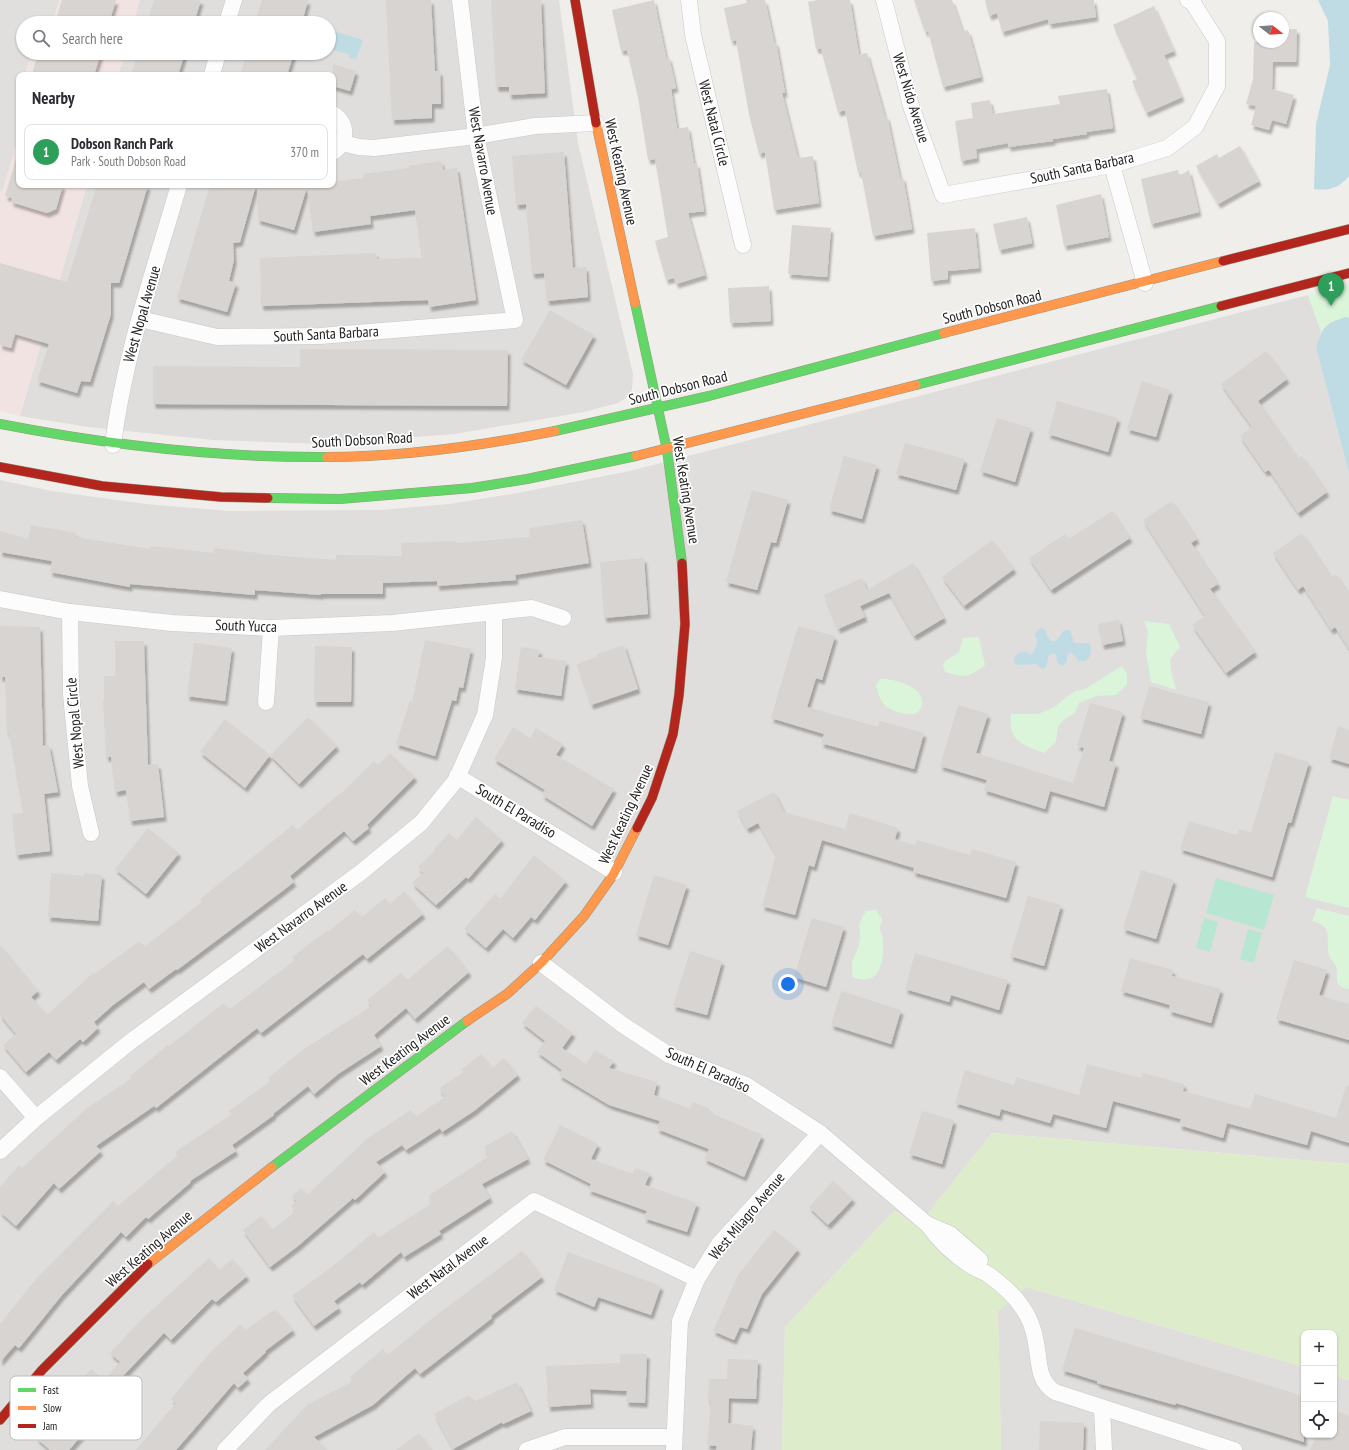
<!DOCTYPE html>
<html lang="en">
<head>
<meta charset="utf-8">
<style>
  :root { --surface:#fff; --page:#f2f2f3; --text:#2b2b33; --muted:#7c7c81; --line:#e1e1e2; --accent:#0b8043 }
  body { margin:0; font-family:"PT Sans Narrow",sans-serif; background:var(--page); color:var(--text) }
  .controls { position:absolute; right:12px; bottom:12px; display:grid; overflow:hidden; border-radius:8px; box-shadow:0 1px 3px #0004 }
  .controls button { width:36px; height:36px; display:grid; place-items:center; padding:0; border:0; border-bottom:1px solid var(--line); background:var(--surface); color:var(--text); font:20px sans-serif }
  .compass { position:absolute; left:1253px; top:12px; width:36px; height:36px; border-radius:50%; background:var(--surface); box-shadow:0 1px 3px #0004; rotate:107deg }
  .you { position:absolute; left:788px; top:984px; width:14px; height:14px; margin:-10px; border:3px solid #fff; border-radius:50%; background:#1a73e8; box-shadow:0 0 0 6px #1a73e833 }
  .badge { display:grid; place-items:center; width:26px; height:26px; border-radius:50%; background:var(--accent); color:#fff; font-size:13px; font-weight:700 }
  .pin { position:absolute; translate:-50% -33px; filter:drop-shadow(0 1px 2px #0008) }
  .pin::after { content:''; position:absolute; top:21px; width:14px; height:12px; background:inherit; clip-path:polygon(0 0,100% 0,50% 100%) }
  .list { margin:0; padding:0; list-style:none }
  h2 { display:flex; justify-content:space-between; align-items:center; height:52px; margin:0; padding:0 16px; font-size:17px }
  h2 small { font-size:13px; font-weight:400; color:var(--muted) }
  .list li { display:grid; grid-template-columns:26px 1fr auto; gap:12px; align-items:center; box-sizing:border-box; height:56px; margin:0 8px 8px; padding:0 8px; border:1px solid var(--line); border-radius:8px }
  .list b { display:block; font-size:15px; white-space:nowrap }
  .list p { margin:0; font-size:13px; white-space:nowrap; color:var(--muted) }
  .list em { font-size:13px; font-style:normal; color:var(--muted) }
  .icon { flex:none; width:22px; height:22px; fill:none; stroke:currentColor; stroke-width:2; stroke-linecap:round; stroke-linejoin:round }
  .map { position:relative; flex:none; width:1349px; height:1450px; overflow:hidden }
  .search { position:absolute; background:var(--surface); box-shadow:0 1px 3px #0004; left:16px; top:16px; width:320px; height:44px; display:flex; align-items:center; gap:10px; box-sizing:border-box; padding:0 14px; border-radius:22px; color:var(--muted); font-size:15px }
  .panel { position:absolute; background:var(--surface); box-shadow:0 1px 3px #0004; left:16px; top:72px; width:320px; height:116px; border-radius:8px }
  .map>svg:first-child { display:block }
  .residential { fill:#dfdedc }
  .commercial { fill:#f1e3e1 }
  .grass { fill:#ddeccb }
  .park { fill:#daf5da }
  .pitch { fill:#b7e6d2 }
  .parking { fill:#e0dfde }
  .water { fill:#bfdbe3 }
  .building { fill:#d7d4d2; filter:url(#shadow) }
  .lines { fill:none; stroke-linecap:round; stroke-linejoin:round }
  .street-casing { stroke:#c9c8c7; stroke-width:17 }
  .fast-casing { stroke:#999a82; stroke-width:10 }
  .slow-casing { stroke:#999a82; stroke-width:10 }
  .jam-casing { stroke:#999a82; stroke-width:10 }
  .street { stroke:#fdfcfc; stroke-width:16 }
  .fast { stroke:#63d668; stroke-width:9 }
  .slow { stroke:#ff974d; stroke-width:9 }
  .jam { stroke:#b3261e; stroke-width:9 }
  .labels { text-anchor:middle; stroke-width:3.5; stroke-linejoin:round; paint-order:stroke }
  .street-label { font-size:15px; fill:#222; stroke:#fff }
  .key { fill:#fff; stroke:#bdbdbd; stroke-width:1 }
  .key-label { font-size:11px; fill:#222 }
</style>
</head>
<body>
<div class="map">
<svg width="1349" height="1450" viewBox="0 0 1349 1450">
  <defs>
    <filter id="shadow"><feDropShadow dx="2.5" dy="4.5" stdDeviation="1" flood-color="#0004"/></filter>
  </defs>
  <rect width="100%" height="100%" fill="#f0eeeb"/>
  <g class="residential">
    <polygon points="140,0 559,0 578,143 633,374 632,390 627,397 618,403 584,412 455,434 324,444 213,440 88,427 20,416 87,185 333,185 333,75 118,75 125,53 329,53 329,23 133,23"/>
    <polygon points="1308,295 1321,331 1316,347 1349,474 1349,1164 992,1133 917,1227 895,1210 785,1327 782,1450 0,1450 0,480 52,491 146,504 229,511 380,510 449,504 512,494 630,471"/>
    <polygon points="1026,1287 1304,1367 1304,1435 1334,1435 1334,1376 1349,1380 1349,1450 1001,1450 998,1311"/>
  </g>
  <polygon class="commercial" points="0,0 140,0 133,23 23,23 23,53 125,53 118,75 19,75 19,185 87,185 20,416 0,411"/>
  <polygon class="grass" points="992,1133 1349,1164 1349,1380 1334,1376 1334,1333 1304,1333 1304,1367 1026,1287 998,1311 1001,1450 782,1450 785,1327 895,1210 917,1227"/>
  <g class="park">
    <polygon points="1349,284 1349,318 1331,322 1321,331 1308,295"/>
    <polygon points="1144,621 1169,624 1180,647 1170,659 1171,670 1176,690 1151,682 1146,651 1148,632"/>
    <path d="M979,637L985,665C968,678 965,678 945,672L943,666L945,661L959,652L963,638Z"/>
    <path d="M1122,666L1127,674V684L1116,695L1096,696L1079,703L1075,713L1066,718L1058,726L1056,742L1044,753C1022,744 1008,742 1011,714H1038L1054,707L1075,691L1083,690Z"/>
    <path d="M880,679C894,678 929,687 921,708C916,720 895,712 887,707C880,702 878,693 876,686Z"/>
    <polygon points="1333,796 1349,800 1349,908 1305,897"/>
    <path d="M1317,908L1349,916V989C1332,987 1339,976 1336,966C1334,962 1330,959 1329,955C1325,938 1335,927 1312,921Z"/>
    <path d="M876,910L882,919C882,922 880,925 880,928C880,932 883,936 883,940C884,961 880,988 853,977C850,956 855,960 859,944C863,928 854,928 866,911Z"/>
  </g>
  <g class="pitch">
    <polygon points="1216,878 1274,895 1264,930 1206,913"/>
    <polygon points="1204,918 1218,922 1210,952 1196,948"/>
    <polygon points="1248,929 1262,933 1254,963 1240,959"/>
  </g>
  <polygon class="parking" points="0,0 59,0 52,23 23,23 23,53 31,53 25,75 19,75 19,135 2,191 0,191"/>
  <g class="water">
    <path d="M1318,0H1349V176C1339,188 1330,191 1314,189L1316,124L1330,65L1328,21Z"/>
    <polygon points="330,30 363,40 356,59 350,58 349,54 329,49"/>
    <path d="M1346,317L1349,318V474L1316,347C1322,327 1326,323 1346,317Z"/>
    <path d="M1041,628L1045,630C1051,647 1056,643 1063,631L1070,630L1074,643H1089L1091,648L1090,656L1085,661H1079L1072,653H1069L1067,656V662L1062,666L1057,662L1056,654H1052L1049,655L1046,667L1042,669L1035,664L1021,665L1015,664L1014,658C1019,652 1025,649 1031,655C1036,647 1041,643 1034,634Z"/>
  </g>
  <g class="building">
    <polygon points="62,0 116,0 109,23 55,23"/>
    <polygon points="154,0 201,0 194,23 147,23"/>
    <polygon points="262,0 308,0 302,23 255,23"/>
    <polygon points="386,0 431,0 435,71 440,71 441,104 432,104 432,118 392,120"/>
    <polygon points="491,0 541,0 545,93 509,95 509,87 496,87"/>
    <polygon points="654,0 666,57 669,57 676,88 671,89 677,129 688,127 694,164 697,163 704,211 688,213 705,275 676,284 674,278 666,280 655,241 668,237 655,159 648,160 638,97 627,50 621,51 612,10"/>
    <polygon points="746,0 765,0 774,42 776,42 785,93 782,93 798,158 813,156 819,203 774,210 765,152 759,154 749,114 736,40 731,41 724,8 747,3"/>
    <polygon points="818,0 850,0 859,55 867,53 885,117 887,116 900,178 903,177 912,229 873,236 861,172 858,173 845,110 838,112 821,49 816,49 808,2"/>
    <polygon points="914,0 952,0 963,32 968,30 981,77 943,87 928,31 925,32"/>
    <polygon points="985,0 1094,0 1096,17 1049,24 1048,19 1002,32 997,13 989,16"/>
    <polygon points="1154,6 1174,51 1164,55 1182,97 1146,113 1132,81 1137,79 1113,25"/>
    <polygon points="1283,29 1297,29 1296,62 1273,62 1272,89 1294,95 1286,124 1272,120 1269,130 1251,125 1256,106 1246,104 1253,79 1254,42 1283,42"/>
    <polygon points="38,53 101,53 94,75 32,75"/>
    <polygon points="138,53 185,53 178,75 131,75"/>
    <polygon points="247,53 294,53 287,75 240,75"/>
    <polygon points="333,64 356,71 350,91 333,86"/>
    <polygon points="1107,89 1113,128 1086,132 1087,134 1053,139 1053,141 1008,147 1008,143 976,149 977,158 961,161 955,121 973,118 971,103 990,100 993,114 1060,104 1058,96"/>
    <polygon points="1240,146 1259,181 1218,204 1196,166 1217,154 1219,158"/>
    <polygon points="564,152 573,268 586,267 588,297 547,301 544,273 532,274 526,204 516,205 512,156"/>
    <polygon points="16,159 19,160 19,185 63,185 56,209 47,213 11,202 12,198 5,196"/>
    <polygon points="441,161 443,170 457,168 476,300 429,307 428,300 261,306 260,258 376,253 377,259 422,258 415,210 370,216 371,224 313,232 307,187 294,230 258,220 257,185 288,185 294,187 333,185 333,182 363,178 363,174 409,168 409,166"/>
    <polygon points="1178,170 1179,176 1189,170 1199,212 1151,224 1141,179"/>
    <polygon points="97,185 148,185 119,283 111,283 111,314 90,382 81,381 77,393 37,381 49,344 15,334 11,348 0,345 0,263 67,282"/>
    <polygon points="210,185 256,185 240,242 233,243 234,260 229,281 236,283 227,312 177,298"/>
    <polygon points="1101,194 1109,237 1064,246 1056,205"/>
    <polygon points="1027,217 1032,243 999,250 993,224"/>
    <polygon points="792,225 831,228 827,277 788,274"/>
    <polygon points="975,228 979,268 948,271 948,279 931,281 927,233"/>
    <polygon points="769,286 771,321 730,323 728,288"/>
    <polygon points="550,310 594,335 566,385 521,360"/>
    <polygon points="300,349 508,350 507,406 153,404 153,366 300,367"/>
    <polygon points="1266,351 1287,379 1258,401 1298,459 1302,456 1327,492 1298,513 1269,470 1265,472 1240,436 1252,427 1221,384"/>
    <polygon points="1142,381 1170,390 1156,437 1127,429"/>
    <polygon points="1057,401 1118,418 1108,452 1048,434"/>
    <polygon points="997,418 1031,428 1015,482 980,471"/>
    <polygon points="905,443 965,459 956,490 896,474"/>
    <polygon points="844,456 877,465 862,519 829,510"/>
    <polygon points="752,490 788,500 776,543 771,542 757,590 726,582"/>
    <polygon points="1172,501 1197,539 1191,543 1218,584 1210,589 1255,652 1226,673 1192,625 1205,616 1143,520"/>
    <polygon points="1112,511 1130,538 1051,590 1029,558 1065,534 1069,539"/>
    <polygon points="582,520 589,563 515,575 516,580 437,586 437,581 383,583 383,594 321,594 321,595 255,590 255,595 130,584 130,587 50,572 52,561 0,552 0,531 28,539 31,525 76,533 75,537 150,549 151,546 214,553 214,548 259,553 259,554 336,560 336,555 402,556 401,543 456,541 456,543 530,537 529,528"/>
    <polygon points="1302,533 1331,577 1336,574 1349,594 1349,649 1335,627 1331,630 1303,586 1298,590 1273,553"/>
    <polygon points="992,540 1014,569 964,606 942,577"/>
    <polygon points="644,558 648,614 604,618 600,562"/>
    <polygon points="913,563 944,618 914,636 889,593 860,606 865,617 838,629 824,595 862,578 867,590"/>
    <polygon points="1119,620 1123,641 1102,645 1098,624"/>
    <polygon points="0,626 40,627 43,746 49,745 58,792 44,794 50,851 16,855 12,814 23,813 9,733 7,733 5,677 0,677"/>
    <polygon points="798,626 835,636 822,680 816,678 807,707 878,727 880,721 924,733 914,769 821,743 824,734 771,718"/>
    <polygon points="425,640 471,649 463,688 459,687 456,701 452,700 435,756 396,744 410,701 412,702"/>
    <polygon points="115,641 144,641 148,765 158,764 164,817 130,821 126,790 115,792 111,757 106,757 103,699 104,699 104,676 115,676"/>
    <polygon points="194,643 232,648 225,701 187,696"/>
    <polygon points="624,645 638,689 591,705 577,664 598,656 597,654"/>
    <polygon points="315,646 352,647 351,702 314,702"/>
    <polygon points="521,647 540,650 538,657 566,661 561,696 515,689"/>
    <polygon points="1149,686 1209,702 1201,734 1140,718"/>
    <polygon points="1090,703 1123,712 1109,761 1116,763 1104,807 1050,791 1045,809 984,790 987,780 940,766 958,705 988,714 976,753 1073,783 1084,748 1077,746"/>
    <polygon points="308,717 337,746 299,784 270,755"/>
    <polygon points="225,719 270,755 245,788 200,752"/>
    <polygon points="1338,726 1349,730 1349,764 1329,758"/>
    <polygon points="513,727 530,738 536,728 563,744 556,755 614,789 592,826 542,795 545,790 494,759"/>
    <polygon points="1275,752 1309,762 1291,823 1288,822 1272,877 1180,849 1189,821 1237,835 1239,829 1251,833"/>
    <polygon points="390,753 415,777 367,825 369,828 353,841 344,831 290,876 294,882 277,895 177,970 176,969 149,989 144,982 113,1005 94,1022 98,1028 83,1042 80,1039 56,1060 49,1052 26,1072 3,1045 16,1034 0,1015 0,945 38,991 31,997 47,1015 93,973 94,974 140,941 144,947 202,902 200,899 293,825 297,830 340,793 341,794 374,761 378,765"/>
    <polygon points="774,792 784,812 845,829 850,813 898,828 895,839 915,845 917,840 970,855 972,849 1016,862 1006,898 913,872 914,868 822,840 814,867 809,865 795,915 762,906 776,855 758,823 747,829 737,811"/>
    <polygon points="476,817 502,840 468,879 466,877 436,905 412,883 423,873 418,867 435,850 434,849 449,833 457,840"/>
    <polygon points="148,828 179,853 146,894 115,869"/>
    <polygon points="534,855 566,881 535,920 531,917 513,938 503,929 486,948 464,929 495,894 500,899"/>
    <polygon points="1141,870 1174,880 1156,939 1123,929"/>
    <polygon points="51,873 84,876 84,873 102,875 98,921 48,917"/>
    <polygon points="654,875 687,885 668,945 636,935"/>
    <polygon points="404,891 423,914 367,959 363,954 261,1033 257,1028 156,1108 154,1106 96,1146 101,1151 59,1189 54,1183 16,1226 0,1212 0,1187 19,1165 22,1168 87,1108 132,1078 130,1076 168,1045 169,1046 224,1003 229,1010 295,960 292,957 328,930 329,931 355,910 361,918 385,898 390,904"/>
    <polygon points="1028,896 1061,905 1044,966 1010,956"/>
    <polygon points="812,918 844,927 826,987 794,977"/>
    <polygon points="448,946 469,972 415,1019 406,1008 374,1035 381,1046 338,1074 314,1094 308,1086 273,1114 274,1115 232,1145 236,1151 190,1181 191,1182 148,1219 146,1217 126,1237 121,1232 62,1295 19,1348 15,1345 0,1362 0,1324 36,1279 113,1201 118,1206 178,1155 175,1152 231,1115 229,1111 271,1081 268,1078 304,1049 372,1006 367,1000 401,973 407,980"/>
    <polygon points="690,951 722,961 707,1015 673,1006"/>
    <polygon points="915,953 1008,980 999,1010 951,995 949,1002 905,989"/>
    <polygon points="1130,958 1173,970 1172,976 1221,989 1211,1023 1169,1011 1170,1005 1121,991"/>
    <polygon points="1294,960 1327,970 1319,995 1349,1004 1349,1040 1276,1019"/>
    <polygon points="841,991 901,1010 891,1044 831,1025"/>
    <polygon points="536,1006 573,1033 562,1048 586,1064 595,1050 614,1061 609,1068 657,1082 654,1095 690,1109 693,1102 710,1109 709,1112 762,1135 744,1177 704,1159 709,1149 657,1129 660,1121 609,1105 559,1075 562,1070 537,1052 545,1041 522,1023"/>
    <polygon points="481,1054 492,1068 504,1058 518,1075 474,1111 442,1132 440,1128 406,1150 402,1145 376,1162 385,1172 355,1200 353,1198 298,1246 270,1267 243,1230 261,1216 272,1230 295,1212 291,1206 297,1201 292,1196 301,1188 307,1195 368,1138 411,1110 415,1117 445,1097 439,1088 464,1072 462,1069"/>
    <polygon points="1087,1064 1141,1078 1143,1073 1184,1084 1183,1091 1250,1109 1255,1094 1336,1118 1346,1086 1349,1086 1349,1143 1311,1131 1307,1145 1227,1123 1223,1138 1179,1125 1181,1119 1113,1101 1106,1128 1053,1114 1050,1123 1001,1109 999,1116 955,1103 965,1070 1014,1085 1016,1077 1079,1095"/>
    <polygon points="922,1111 954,1120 942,1164 909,1154"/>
    <polygon points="560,1125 598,1144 591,1159 633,1174 635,1168 650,1173 645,1185 697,1203 687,1232 644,1218 647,1211 588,1190 591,1184 543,1160"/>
    <polygon points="512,1131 528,1159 482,1184 490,1198 439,1231 441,1234 404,1257 401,1252 362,1285 360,1282 334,1301 339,1308 314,1326 292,1296 334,1265 374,1232 378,1238 432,1203 428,1196 489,1156 484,1147"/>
    <polygon points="833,1181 853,1199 828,1225 809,1207"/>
    <polygon points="774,1230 798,1249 762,1294 747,1329 740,1327 734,1340 713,1331 738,1275"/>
    <polygon points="522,1251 542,1277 491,1316 492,1318 420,1374 415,1368 373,1405 314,1437 327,1450 265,1450 307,1405 353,1381 350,1377 383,1349 388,1355 430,1320"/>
    <polygon points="568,1252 661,1286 651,1315 598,1297 594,1307 554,1290"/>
    <polygon points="209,1258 219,1270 232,1259 247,1276 216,1302 212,1299 171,1340 164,1333 120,1379 126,1384 69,1450 50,1450 36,1438 70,1398 67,1396 91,1369 104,1380 120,1362 110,1353 141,1320"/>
    <polygon points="275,1309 293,1330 265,1351 266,1352 243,1373 248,1379 238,1388 234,1383 176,1450 136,1450 176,1403 171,1399 208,1355 240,1324 246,1330"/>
    <polygon points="1075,1328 1304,1396 1304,1442 1176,1403 1175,1405 1097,1383 1097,1381 1062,1370"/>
    <polygon points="620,1354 647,1354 645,1403 626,1402 627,1391 590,1389 591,1404 548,1407 546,1366 620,1363"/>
    <polygon points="728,1359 758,1360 756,1399 729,1398 728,1423 753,1426 751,1450 716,1450 717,1446 707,1445 711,1402 708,1402 709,1379 727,1379"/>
    <polygon points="517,1382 531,1411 503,1424 502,1422 453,1449 434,1414 469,1395 473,1402"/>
    <polygon points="1334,1410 1349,1416 1349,1450 1310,1450 1317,1435 1334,1435"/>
    <polygon points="1040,1421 1084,1423 1083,1450 1039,1450"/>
    <polygon points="419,1433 431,1450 396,1450"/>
  </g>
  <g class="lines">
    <defs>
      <g id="street">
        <polyline points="689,0 693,35 743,245"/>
        <polyline points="884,0 911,106 943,195 1112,165 1167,148 1195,127 1217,86 1217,41 1193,3 1188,0"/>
        <polyline points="227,23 234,0"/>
        <polyline points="212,75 218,53"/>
        <path d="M333,114C348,124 348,142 333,152"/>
        <polyline points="343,143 359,147 374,148 476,136 535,126 596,123"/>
        <polyline points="1112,165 1145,283"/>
        <polyline points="140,319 217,337 320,336 515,320 476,136 460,0"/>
        <path d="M113,445C124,356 154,271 179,185"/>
        <polyline points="0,599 70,612 172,623 271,628 392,623 532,608 563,618"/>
        <polyline points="70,612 71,694 80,786 91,833"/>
        <polyline points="266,702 271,628"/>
        <polyline points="457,776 614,872"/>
        <path d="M541,963L623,1025L669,1055L746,1085L820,1133L928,1225C940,1242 953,1254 970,1265C976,1269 983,1271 989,1275C1000,1283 1014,1295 1022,1307C1030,1318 1034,1330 1036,1343C1040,1362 1037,1381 1055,1392L1234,1450"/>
        <polyline points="0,1077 36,1118"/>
        <polyline points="0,1151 36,1118 130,1042 360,873 421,823 456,780 485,715 494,658 494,613"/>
        <polyline points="929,1225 950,1234 980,1260"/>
        <polyline points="1102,1408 1104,1450"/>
        <polyline points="225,1450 269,1404 534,1201 697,1279"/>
        <polyline points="527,1450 565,1437 674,1437"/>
        <polyline points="674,1450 680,1321 697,1279 719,1244 820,1133"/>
      </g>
      <g id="fast">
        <polyline points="635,303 667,450 682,563"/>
        <polyline points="916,385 1221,306"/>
        <path d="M0,424C108,445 216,458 327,457"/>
        <polyline points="555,431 709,396 944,333"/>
        <polyline points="268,498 340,499 472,488 527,479 636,456"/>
        <polyline points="272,1167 467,1021"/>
      </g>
      <g id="slow">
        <polyline points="596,123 635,303"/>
        <polyline points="944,333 1223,261"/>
        <polyline points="636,456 916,385"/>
        <path d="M327,457C403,457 480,446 555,431"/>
        <polyline points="467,1021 507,994 541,963 584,916 613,875 637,828"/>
        <polyline points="148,1264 272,1167"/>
      </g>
      <g id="jam">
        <polyline points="575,0 596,123"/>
        <polyline points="1223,261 1349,229"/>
        <polyline points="1221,306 1349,273"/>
        <polyline points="0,467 102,486 221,497 268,498"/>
        <polyline points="637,828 652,798 673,734 679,695 685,624 682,563"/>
        <polyline points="0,1420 42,1370 148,1264"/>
      </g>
    </defs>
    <use href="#street" class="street-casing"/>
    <use href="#fast" class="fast-casing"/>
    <use href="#slow" class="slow-casing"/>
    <use href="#jam" class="jam-casing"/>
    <use href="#street" class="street"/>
    <use href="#fast" class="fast"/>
    <use href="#slow" class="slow"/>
    <use href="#jam" class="jam"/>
  </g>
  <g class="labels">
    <g class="street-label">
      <text transform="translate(911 98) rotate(73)" y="5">West Nido Avenue</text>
      <text transform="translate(714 123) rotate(76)" y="5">West Natal Circle</text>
      <text transform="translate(483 161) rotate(80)" y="5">West Navarro Avenue</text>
      <text transform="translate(1082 168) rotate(-12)" y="5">South Santa Barbara</text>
      <text transform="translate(621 172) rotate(78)" y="5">West Keating Avenue</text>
      <text transform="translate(992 307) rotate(-14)" y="5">South Dobson Road</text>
      <text transform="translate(142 314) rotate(-74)" y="5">West Nopal Avenue</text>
      <text transform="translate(326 334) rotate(-3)" y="5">South Santa Barbara</text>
      <text transform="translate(678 388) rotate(-14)" y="5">South Dobson Road</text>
      <text transform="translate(362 440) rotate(-3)" y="5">South Dobson Road</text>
      <text transform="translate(686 490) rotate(81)" y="5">West Keating Avenue</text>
      <text transform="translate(246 626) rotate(2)" y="5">South Yucca</text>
      <text transform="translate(75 723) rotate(-95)" y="5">West Nopal Circle</text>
      <text transform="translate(516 811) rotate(31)" y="5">South El Paradiso</text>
      <text transform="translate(626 814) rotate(-65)" y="5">West Keating Avenue</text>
      <text transform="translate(301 917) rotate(-36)" y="5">West Navarro Avenue</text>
      <text transform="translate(405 1050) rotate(-37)" y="5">West Keating Avenue</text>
      <text transform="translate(708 1070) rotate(24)" y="5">South El Paradiso</text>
      <text transform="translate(747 1216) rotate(-50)" y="5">West Milagro Avenue</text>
      <text transform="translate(149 1249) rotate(-41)" y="5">West Keating Avenue</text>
      <text transform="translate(448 1267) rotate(-37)" y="5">West Natal Avenue</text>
    </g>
  </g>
  <rect x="10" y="1376" width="132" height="64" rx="6" class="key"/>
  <rect x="18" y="1388" width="18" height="4" fill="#63d668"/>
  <rect x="18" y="1406" width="18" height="4" fill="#ff974d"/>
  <rect x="18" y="1424" width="18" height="4" fill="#b3261e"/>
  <g class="key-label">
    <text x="43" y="1394">Fast</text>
    <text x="43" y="1412">Slow</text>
    <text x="43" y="1430">Jam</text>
  </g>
</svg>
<div class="controls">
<button>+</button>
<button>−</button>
<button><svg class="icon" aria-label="locate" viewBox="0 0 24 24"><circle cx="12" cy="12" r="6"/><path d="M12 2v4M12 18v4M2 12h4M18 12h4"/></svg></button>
</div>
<svg class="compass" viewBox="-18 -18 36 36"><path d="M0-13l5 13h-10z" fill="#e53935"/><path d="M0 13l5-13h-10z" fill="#7c7c81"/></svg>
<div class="you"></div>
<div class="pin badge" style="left:1331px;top:306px;background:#2e9e5b">1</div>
<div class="search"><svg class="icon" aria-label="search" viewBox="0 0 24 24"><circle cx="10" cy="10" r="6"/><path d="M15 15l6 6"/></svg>Search here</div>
<section class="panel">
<h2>Nearby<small></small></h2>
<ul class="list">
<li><span class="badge" style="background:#2e9e5b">1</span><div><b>Dobson Ranch Park</b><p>Park · South Dobson Road</p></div><em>370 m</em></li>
</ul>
</section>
</div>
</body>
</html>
